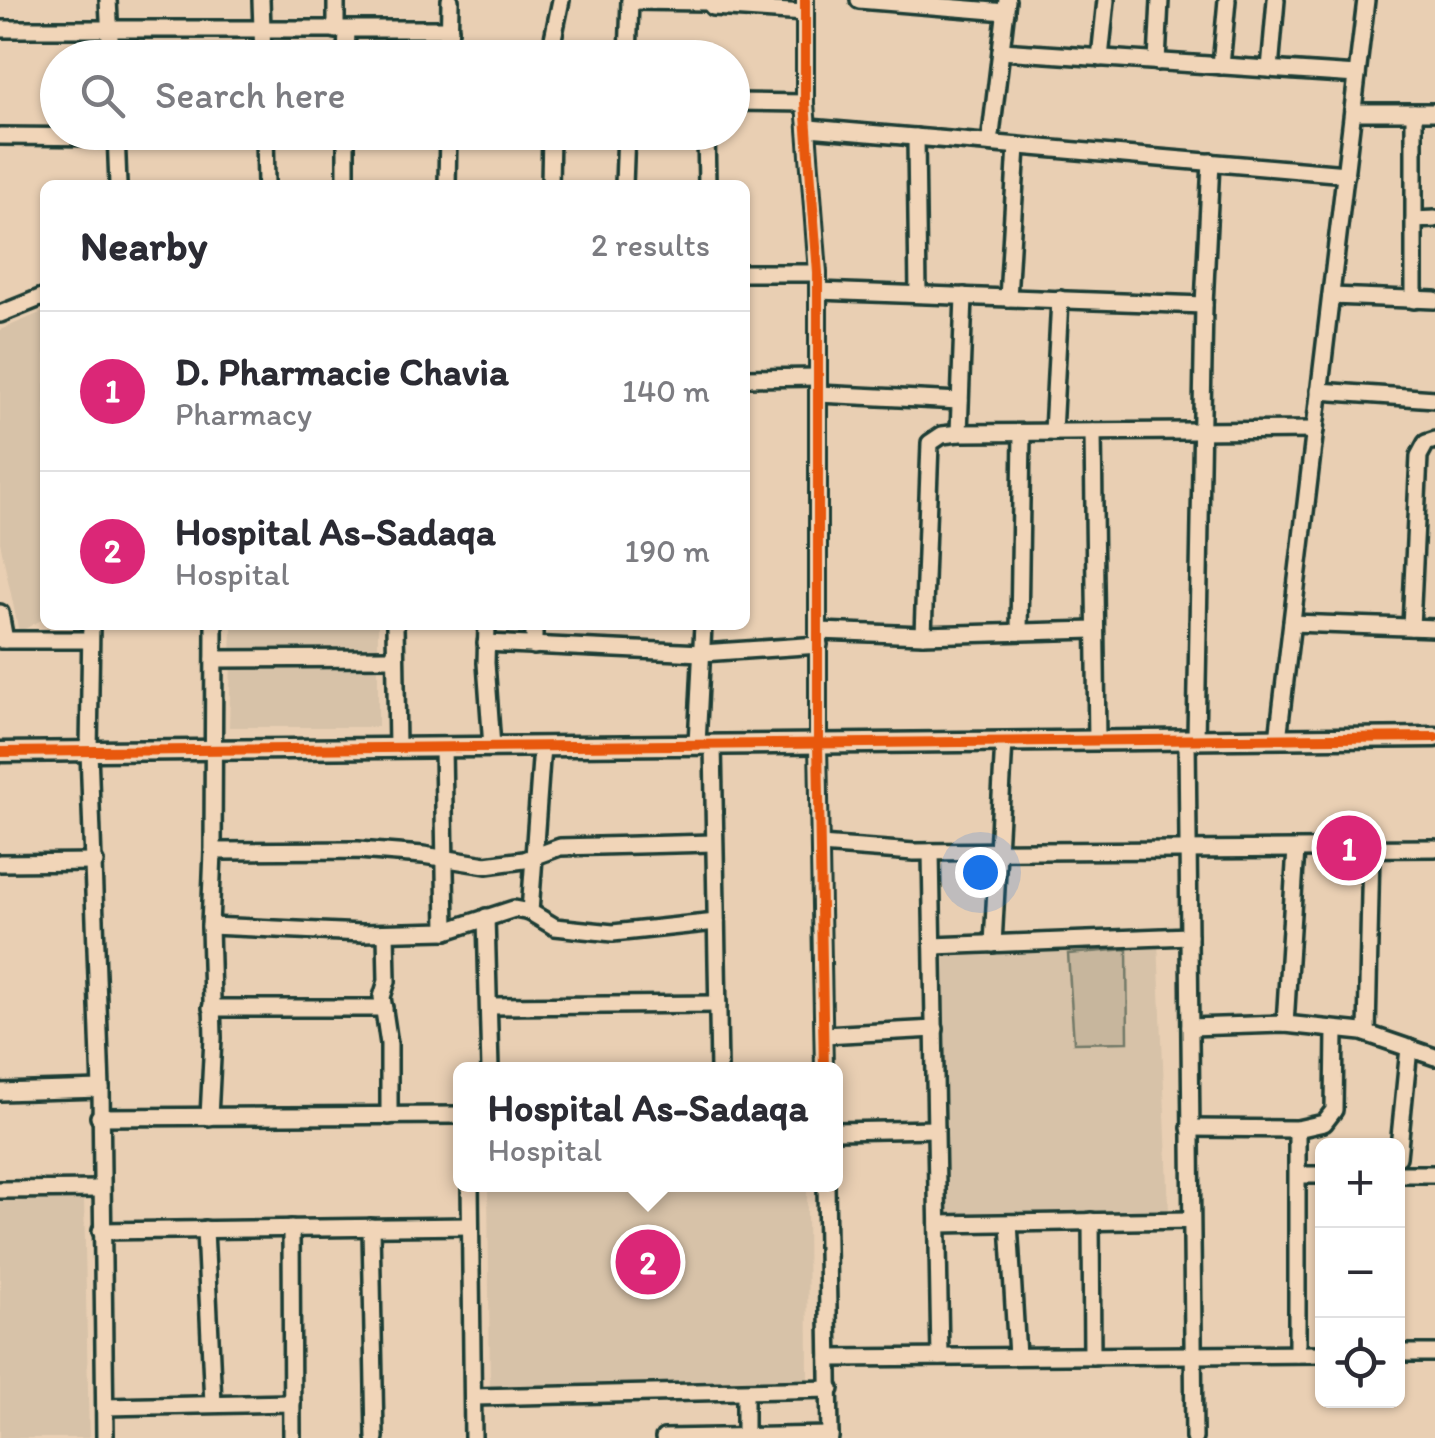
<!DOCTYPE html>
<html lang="en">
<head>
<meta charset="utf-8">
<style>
  :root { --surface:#fff; --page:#f2f2f3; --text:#2b2b33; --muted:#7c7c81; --line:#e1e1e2; --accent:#db2777 }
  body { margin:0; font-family:Itim,sans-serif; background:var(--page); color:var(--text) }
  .controls { position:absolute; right:30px; bottom:30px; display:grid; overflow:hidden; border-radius:15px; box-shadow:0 2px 8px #0004 }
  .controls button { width:90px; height:90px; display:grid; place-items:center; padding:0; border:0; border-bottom:2px solid var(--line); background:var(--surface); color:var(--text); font:50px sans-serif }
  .you { position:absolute; left:980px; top:872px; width:35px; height:35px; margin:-25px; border:8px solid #fff; border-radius:50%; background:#1a73e8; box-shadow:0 0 0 15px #1a73e833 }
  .badge { display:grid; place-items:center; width:65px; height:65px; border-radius:50%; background:var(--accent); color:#fff; font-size:32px; font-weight:700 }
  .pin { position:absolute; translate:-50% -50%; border:5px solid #fff; box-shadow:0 2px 10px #0006 }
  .popup { position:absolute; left:453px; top:1062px; width:390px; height:130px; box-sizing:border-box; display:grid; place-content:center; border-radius:15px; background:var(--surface); filter:drop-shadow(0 2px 8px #0005); font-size:32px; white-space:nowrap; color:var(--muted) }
  .popup b { font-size:38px; color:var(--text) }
  .popup::after { content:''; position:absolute; left:50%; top:100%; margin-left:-20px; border:20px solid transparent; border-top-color:var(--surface) }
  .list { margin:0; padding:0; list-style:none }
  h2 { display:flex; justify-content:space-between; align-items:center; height:130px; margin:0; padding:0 40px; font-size:42px }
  h2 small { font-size:32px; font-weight:400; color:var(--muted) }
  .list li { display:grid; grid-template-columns:65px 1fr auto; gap:30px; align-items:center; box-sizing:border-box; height:160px; padding:0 40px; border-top:2px solid var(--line) }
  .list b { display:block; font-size:38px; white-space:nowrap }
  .list p { margin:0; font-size:32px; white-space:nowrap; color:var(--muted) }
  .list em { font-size:32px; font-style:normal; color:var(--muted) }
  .icon { flex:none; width:55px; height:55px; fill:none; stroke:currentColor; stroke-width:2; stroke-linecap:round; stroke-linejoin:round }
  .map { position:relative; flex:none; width:1435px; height:1438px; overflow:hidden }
  .search { position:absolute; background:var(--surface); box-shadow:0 2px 8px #0004; left:40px; top:40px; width:710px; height:110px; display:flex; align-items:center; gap:25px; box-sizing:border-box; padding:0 35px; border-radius:55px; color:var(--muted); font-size:38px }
  .panel { position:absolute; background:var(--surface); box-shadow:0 2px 8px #0004; left:40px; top:180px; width:710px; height:450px; border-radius:15px }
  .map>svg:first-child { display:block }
  .built { fill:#d7c2a8 }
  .green { fill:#c7b69d; stroke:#737a68; stroke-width:2.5 }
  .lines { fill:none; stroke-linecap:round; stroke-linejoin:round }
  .minor-casing { stroke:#1f3d34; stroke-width:22 }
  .tertiary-casing { stroke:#1f3d34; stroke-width:25 }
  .minor { stroke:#f1d5b8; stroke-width:15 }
  .tertiary { stroke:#f1d5b8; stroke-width:18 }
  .cycleway-casing { stroke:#f1d5b8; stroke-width:16 }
  .cycleway { stroke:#e8590c; stroke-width:10 }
</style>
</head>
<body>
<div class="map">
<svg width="1435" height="1438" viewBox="0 0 1435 1438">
  <rect width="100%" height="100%" fill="#e9cfb3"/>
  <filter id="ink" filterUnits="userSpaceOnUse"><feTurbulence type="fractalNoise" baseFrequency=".01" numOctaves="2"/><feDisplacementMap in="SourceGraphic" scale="20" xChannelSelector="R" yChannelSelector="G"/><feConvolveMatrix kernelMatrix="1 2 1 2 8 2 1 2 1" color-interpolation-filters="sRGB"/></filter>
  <g filter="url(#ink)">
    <g class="built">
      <polygon points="45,311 45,618 19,632 0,542 0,330"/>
      <polygon points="232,625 378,625 378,727 229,727"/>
      <polygon points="1158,940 1169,1212 946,1220 935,948"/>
      <polygon points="488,1185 807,1185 808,1386 490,1392"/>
      <polygon points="84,1198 89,1438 0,1438 0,1200"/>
    </g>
    <polygon class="green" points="1127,949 1128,1042 1074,1043 1068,954"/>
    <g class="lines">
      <defs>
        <g id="minor">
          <polyline points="108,0 111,58"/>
          <polyline points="261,0 263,58"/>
          <polyline points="707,0 713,7 805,13"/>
          <polyline points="805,0 805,103 818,273 818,743 824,1070"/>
          <polyline points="859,0 1006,12"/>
          <polyline points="630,1 708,2"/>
          <polyline points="0,29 450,29"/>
          <polyline points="336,30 336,0"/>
          <polyline points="1001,51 1357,75"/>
          <polyline points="346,58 347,30"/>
          <polyline points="449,58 450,0"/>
          <polyline points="549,58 561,0"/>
          <polyline points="628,58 630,0"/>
          <polyline points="1100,58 1106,0"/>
          <polyline points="1157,62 1160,0"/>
          <polyline points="1221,66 1227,0"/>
          <polyline points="1270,69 1276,0"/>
          <polyline points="732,102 805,103"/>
          <polyline points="1353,112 1435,112"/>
          <polyline points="809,128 1346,174"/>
          <polyline points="116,132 118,185"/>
          <polyline points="265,132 266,185"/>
          <polyline points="706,132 707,185"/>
          <polyline points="0,136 116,137"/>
          <polyline points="916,137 918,294"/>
          <polyline points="990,143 1007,0"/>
          <polyline points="346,185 346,132"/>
          <polyline points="447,185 448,132"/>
          <polyline points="550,185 551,132"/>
          <polyline points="624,185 626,132"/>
          <polyline points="1414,220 1435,219"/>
          <polyline points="745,273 818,273"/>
          <polyline points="818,291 1204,305"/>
          <polyline points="1331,296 1435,300"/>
          <polyline points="1008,298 1017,146"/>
          <polyline points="1414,300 1414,112"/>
          <polyline points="0,314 45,296"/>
          <polyline points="745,378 818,377"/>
          <polyline points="1319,391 1435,399"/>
          <polyline points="818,394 960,401"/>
          <polyline points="1053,432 1060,299"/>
          <polyline points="1093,432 1097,740"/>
          <polyline points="959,433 964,296"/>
          <polyline points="0,613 5,640"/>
          <polyline points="1292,623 1435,628"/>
          <polyline points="91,625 89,751 101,1089 105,1438"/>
          <polyline points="395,625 397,747"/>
          <polyline points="487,625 486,663 492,747"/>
          <polyline points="534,625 534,646"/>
          <polyline points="1411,627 1419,456 1426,443 1435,440"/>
          <polyline points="819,631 923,635 1094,630"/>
          <polyline points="1019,632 1022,433"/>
          <polyline points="923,635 930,443 942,435 959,433 1315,430"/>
          <polyline points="0,640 89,640"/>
          <polyline points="486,643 702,653 819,645"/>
          <polyline points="214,659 395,658"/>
          <polyline points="1187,739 1194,1438"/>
          <polyline points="1196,739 1204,305 1211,162"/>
          <polyline points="1278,739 1366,0"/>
          <polyline points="697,744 703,625"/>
          <polyline points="713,744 719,1070"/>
          <polyline points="443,747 446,931"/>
          <polyline points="820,845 914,852 1435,848"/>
          <polyline points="213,851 358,850 423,855 486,865 524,860 560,847 713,843"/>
          <polyline points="931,852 940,1357"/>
          <polyline points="0,863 95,862"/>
          <polyline points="530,912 542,746"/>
          <polyline points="486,917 490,1070"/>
          <polyline points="210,926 363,933 446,931 514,909 530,912 555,927 613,933 716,922"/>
          <polyline points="386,933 387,981 382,997 389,1044 389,1116"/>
          <polyline points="993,944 1004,741"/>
          <polyline points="933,946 1189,936"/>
          <polyline points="490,1006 718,1004"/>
          <polyline points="211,1008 384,1008"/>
          <polyline points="1285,1024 1296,849"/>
          <polyline points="1190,1027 1285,1024 1362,1032 1435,1057"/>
          <polyline points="1367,1033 1371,848"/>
          <polyline points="824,1035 935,1029"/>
          <polyline points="0,1092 101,1089"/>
          <polyline points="99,1117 460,1115"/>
          <polyline points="209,1117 213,1038 210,926 213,851 214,625"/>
          <polyline points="1190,1128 1297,1129 1297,1354"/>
          <polyline points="1297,1129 1324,1123 1334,1110 1335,1030"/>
          <polyline points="836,1131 936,1129"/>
          <polyline points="1398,1157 1409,1048"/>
          <polyline points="1398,1174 1435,1174"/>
          <polyline points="1299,1175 1322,1175"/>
          <polyline points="470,1184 473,1438"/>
          <polyline points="826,1184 830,1438"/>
          <polyline points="0,1190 101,1189"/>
          <polyline points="1091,1221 1092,1356"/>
          <polyline points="1009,1223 1017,1356"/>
          <polyline points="938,1224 1191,1220"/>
          <polyline points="371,1227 375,1438"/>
          <polyline points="291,1228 292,1438"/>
          <polyline points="205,1229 213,1404"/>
          <polyline points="101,1231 470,1226"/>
          <polyline points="1398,1353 1435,1353"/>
          <polyline points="829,1358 1322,1354"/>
          <polyline points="473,1397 831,1389"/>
          <polyline points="105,1407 292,1403"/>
          <polyline points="745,1437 745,1392"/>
          <polyline points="664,1438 830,1435"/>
        </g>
        <polyline id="tertiary" points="0,752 1435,737"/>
      </defs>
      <use href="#minor" class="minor-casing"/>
      <use href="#tertiary" class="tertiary-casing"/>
      <use href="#minor" class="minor"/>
      <use href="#tertiary" class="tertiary"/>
      <defs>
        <g id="cycleway">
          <polyline points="805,0 805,103 818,273 818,743 824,1070"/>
          <polyline points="0,752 1435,737"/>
        </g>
      </defs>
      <use href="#cycleway" class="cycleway-casing"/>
      <use href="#cycleway" class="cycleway"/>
    </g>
  </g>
</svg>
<div class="controls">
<button>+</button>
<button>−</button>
<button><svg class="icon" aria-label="locate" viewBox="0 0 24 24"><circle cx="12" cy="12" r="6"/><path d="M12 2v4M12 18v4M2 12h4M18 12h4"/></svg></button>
</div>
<div class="you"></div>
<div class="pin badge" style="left:1349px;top:848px">1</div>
<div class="pin badge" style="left:648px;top:1262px">2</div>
<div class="popup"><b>Hospital As-Sadaqa</b>Hospital</div>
<div class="search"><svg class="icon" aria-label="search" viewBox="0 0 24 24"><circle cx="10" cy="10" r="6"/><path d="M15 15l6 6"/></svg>Search here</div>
<section class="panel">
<h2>Nearby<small>2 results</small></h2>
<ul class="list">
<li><span class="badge">1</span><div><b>D. Pharmacie Chavia</b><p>Pharmacy</p></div><em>140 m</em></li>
<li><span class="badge">2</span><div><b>Hospital As-Sadaqa</b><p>Hospital</p></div><em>190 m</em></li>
</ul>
</section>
</div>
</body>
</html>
